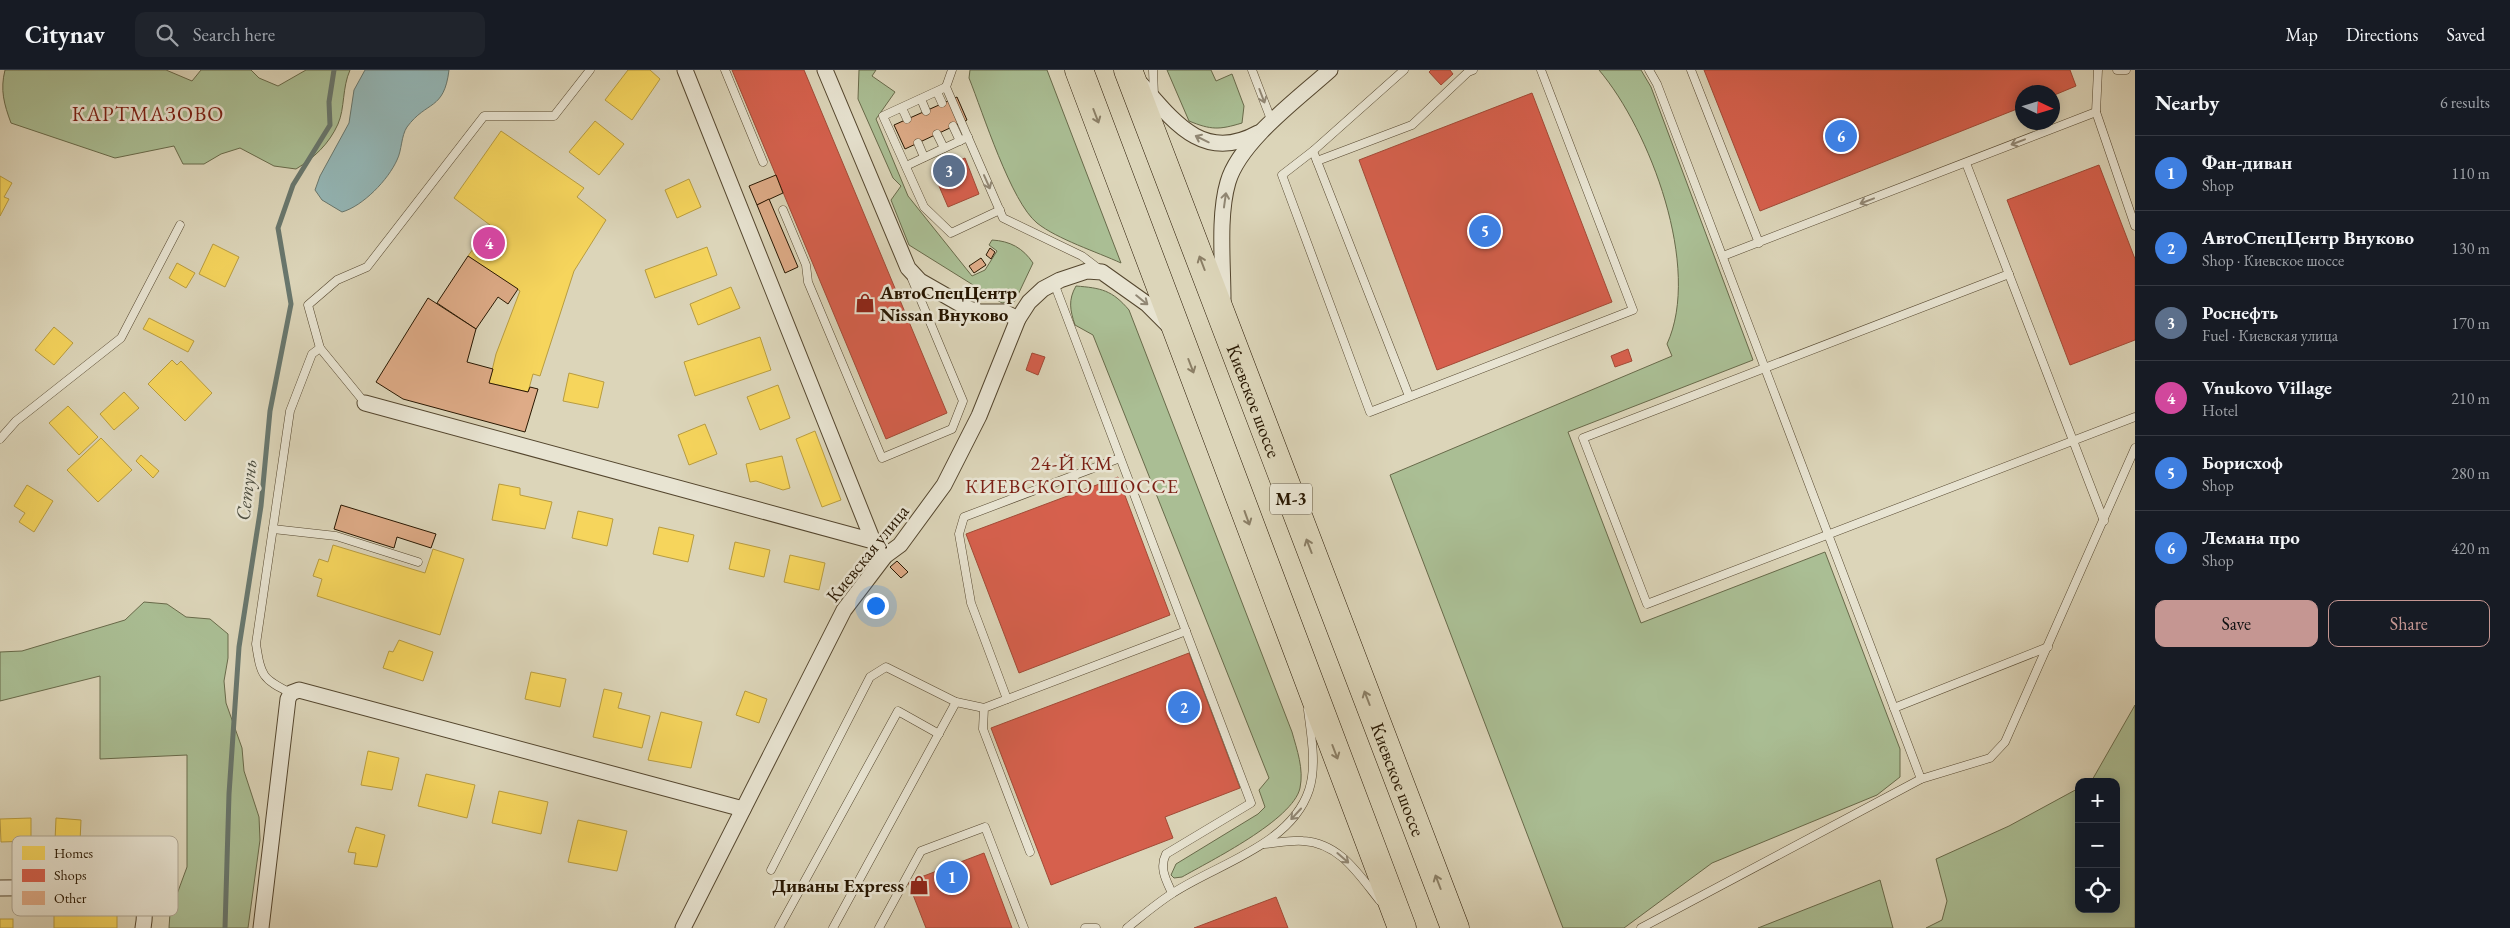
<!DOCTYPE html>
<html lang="en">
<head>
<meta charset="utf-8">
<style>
  :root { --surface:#171b24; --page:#20242c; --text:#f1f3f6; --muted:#9ea1a6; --line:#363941; --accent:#c59692 }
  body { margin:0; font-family:"EB Garamond",serif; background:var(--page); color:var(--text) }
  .controls { position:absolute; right:15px; bottom:15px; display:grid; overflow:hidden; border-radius:10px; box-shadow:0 2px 12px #0003 }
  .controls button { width:45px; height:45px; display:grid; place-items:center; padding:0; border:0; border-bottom:1px solid var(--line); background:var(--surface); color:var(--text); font:25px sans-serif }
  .compass { position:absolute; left:2015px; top:15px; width:45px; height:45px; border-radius:50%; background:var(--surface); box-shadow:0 2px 12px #0003; rotate:94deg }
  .you { position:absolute; left:875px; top:535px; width:18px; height:18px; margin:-12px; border:4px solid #fff; border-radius:50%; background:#1a73e8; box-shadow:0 0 0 8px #1a73e833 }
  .badge { display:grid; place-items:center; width:32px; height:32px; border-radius:50%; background:var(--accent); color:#fff; font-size:16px; font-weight:700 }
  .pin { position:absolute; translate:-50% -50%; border:2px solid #fff; box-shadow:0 1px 5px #0006 }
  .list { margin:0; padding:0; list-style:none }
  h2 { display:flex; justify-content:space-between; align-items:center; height:65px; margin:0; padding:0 20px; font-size:21px }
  h2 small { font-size:16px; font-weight:400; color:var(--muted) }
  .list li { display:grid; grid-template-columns:32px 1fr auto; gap:15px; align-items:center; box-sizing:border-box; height:75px; padding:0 20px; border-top:1px solid var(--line) }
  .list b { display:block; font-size:19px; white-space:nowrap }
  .list p { margin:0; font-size:16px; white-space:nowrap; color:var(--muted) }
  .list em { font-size:16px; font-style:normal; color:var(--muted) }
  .actions { display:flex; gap:10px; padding:15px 20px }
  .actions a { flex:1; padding:11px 0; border:1px solid var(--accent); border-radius:10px; text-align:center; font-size:18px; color:var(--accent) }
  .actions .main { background:var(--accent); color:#111 }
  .icon { flex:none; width:28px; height:28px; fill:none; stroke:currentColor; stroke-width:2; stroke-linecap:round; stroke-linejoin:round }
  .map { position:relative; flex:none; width:2135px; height:858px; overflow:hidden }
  header { display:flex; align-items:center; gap:30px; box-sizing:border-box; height:70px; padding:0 25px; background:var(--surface); border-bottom:1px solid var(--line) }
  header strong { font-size:24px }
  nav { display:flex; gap:28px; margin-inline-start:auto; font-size:18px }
  .search { width:350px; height:45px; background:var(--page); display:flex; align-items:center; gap:12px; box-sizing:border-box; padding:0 18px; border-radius:10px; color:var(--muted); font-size:19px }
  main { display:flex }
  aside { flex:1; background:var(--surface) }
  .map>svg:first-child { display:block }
  .green { fill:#aabe94; stroke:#686a4a }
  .water { fill:#94b7b7; stroke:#68776e }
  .homes { fill:#f6d55c; stroke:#b89c40 }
  .shops { fill:#d6604d; stroke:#a24a36 }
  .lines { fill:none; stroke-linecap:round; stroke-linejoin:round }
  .stream { stroke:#68776e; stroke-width:5 }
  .building { fill:#deab87; stroke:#271600 }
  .lane-casing { stroke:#54462e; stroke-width:9 }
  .street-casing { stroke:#54462e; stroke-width:17 }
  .highway-casing { stroke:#271600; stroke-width:29 }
  .lane { stroke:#e8e4d2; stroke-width:8 }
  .street { stroke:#e8e4d2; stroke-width:15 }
  .highway { stroke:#dcd5b9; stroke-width:28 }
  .oneway { stroke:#918774 }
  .oneway2 { stroke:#8b7f66 }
  .labels { text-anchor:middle; stroke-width:5; stroke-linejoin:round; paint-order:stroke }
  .shield { fill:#e8e4d2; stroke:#61543f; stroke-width:1 }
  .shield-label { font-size:18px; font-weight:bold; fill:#271600 }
  .poi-label { font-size:19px; font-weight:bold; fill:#271600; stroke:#e8e4d2; text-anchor:start }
  .street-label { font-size:19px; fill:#271600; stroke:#e8e4d2 }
  .neighbourhood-label { font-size:20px; letter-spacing:1px; fill:#7a1f14; stroke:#e8e4d2 }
  .water-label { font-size:20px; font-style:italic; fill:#4d4e40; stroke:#e8e4d2 }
  .quarter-label { font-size:21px; letter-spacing:1px; fill:#7a1f14; stroke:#e8e4d2 }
  .key { fill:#e8e4d2; stroke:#aea693; stroke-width:1 }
  .key-label { font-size:14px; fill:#271600 }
</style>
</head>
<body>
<header>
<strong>Citynav</strong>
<div class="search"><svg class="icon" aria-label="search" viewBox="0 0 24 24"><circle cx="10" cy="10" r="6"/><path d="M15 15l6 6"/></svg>Search here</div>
<nav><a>Map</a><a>Directions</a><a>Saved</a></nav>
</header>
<main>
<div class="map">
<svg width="2135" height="858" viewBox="0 0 2135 858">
  <rect width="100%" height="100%" fill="#dcd5b9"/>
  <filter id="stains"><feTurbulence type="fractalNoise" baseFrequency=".004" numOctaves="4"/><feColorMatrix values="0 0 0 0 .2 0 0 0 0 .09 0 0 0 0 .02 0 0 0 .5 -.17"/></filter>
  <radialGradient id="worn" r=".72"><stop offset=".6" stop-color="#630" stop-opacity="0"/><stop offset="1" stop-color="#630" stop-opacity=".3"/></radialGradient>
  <g class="green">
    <path d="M5,0H166L192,11L201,0H251L259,8L278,16L306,0H350C342,18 345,38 338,54C329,74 314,88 296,99L274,96L240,78L221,84L204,94H183L174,76L115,88L11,53C4,34 0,20 5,0Z"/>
    <path d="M859,0H876L872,6L895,22L876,49L908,126L972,206L985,200L997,181L989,175L992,170C1010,171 1023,178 1033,193L1015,231L1002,233L909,175L891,130L901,116L893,108L858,29Z"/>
    <path d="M970,0H1047L1121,193C1097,182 1057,169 1037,153C1011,132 983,43 969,8Z"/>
    <path d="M1167,0H1211L1216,11L1232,4L1244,36L1242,53C1219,60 1211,60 1189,51Z"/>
    <path d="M1599,0H1641L1651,17L1753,290L1568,362L1641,553L1825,482L1900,679V707L1877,725L1712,793L1624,858H1563L1390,405L1672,286L1667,274C1702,198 1650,60 1599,0Z"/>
    <path d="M1076,216C1101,218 1112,220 1129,240L1292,662C1297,680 1304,699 1300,718C1293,750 1210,791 1182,807L1174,808L1171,805L1176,794L1258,744L1265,737L1259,720L1269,708L1093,265L1075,255C1070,240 1068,230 1076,216Z"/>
    <polygon points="144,532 167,534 186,547 210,549 228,564 228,588 224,611 226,633 242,678 244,701 259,747 260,770 248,858 169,858 170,843 187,797 187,685 100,689 100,606 0,631 0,582 22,581 125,550"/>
    <polygon points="2135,635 2135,858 1926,858 1942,850 1947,831 1936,789 2009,756 2079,718 2079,839 2116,839 2116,712 2091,712"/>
    <polygon points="1880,810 1893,858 1758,858"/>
  </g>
  <path class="water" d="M365,0H449C444,41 427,30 407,57C401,66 402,80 397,90C388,110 363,136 342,142L322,130L315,120L320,106L349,53L354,20Z"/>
  <g class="homes">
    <polygon points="628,0 650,0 660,9 632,50 605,30"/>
    <polygon points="595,51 624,74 599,105 569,82"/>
    <polygon points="501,61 584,118 577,127 606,150 574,201 540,306 533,304 528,322 489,313 496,284 520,221 468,186 490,155 454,128"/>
    <polygon points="0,106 12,113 4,127 9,129 0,146"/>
    <polygon points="689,109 701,137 677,148 665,120"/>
    <polygon points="213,174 239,187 225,217 199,204"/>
    <polygon points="707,177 717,205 655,228 645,200"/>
    <polygon points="177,193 195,203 186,218 169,208"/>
    <polygon points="731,217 740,238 698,255 690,234"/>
    <polygon points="149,248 194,271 188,282 143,259"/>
    <polygon points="54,257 73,273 54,295 35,280"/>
    <polygon points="760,267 771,300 695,326 684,292"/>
    <polygon points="172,290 177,295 181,291 212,323 185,351 148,314"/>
    <polygon points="569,303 604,312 598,338 563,331"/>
    <polygon points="778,315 790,348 760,360 747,327"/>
    <polygon points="124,322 139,338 114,360 100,344"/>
    <polygon points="68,336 98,367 79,385 49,353"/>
    <polygon points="705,354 717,384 689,395 678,365"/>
    <polygon points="815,361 841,430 822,437 796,369"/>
    <polygon points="101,368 132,400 98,432 67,400"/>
    <polygon points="141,385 159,401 153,408 136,391"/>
    <polygon points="782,386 790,418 783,420 756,411 750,412 746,394"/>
    <polygon points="499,414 520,418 520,425 552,432 545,459 492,450"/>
    <polygon points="27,415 53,431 34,462 19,452 25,443 14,436"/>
    <polygon points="578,441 613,449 607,476 572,468"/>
    <polygon points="659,457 694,465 688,492 653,484"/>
    <polygon points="735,472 770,480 764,507 729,499"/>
    <polygon points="333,475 425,503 433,479 464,489 440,565 317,526 322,509 313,506 319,489 328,492"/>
    <polygon points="790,485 825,493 819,520 784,512"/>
    <polygon points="399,570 433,582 423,611 383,598 389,581 393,582"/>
    <polygon points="531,602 566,609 560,637 525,629"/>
    <polygon points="604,619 622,623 618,638 650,646 642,678 593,667"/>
    <polygon points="745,621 767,629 759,653 736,645"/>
    <polygon points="661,642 702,652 691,698 648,690"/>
    <polygon points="368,681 399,688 392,720 361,715"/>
    <polygon points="426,704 475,715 467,748 418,736"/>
    <polygon points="499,721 548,732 541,764 492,753"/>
    <polygon points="31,748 31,771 1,772 0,749"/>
    <polygon points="56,748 81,750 80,772 55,771"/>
    <polygon points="578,750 627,761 617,801 568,792"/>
    <polygon points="356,757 385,765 377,797 354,794 356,783 348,782"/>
    <rect x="54" y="844" width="63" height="14"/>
    <rect x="0" y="849" width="13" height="9"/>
  </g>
  <g class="shops">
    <polygon points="732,0 804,0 947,343 886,369"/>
    <polygon points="1431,0 1450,0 1453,4 1441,15 1429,2"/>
    <polygon points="1704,0 2070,0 2076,16 2052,26 2052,22 2022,22 2022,37 1760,141"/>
    <polygon points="1532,23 1612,232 1437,300 1359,90"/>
    <polygon points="965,88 979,124 948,137 933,102"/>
    <polygon points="2099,95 2135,189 2135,270 2070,295 2007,130"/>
    <polygon points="1628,279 1632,291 1615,297 1611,286"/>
    <polygon points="1032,283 1045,287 1038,305 1026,300"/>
    <polygon points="1118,407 1170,545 1019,603 966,464"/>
    <polygon points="1189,583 1240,718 1165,747 1173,768 1051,815 991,658"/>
    <polygon points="984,783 1012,858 926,858 908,812"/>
    <polygon points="1276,827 1288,858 1194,858"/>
  </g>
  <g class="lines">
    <polyline class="stream" points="225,858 229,724 239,577 261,436 270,341 291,234 278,158 293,115 330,55 329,32 334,0"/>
  </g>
  <g class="building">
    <polygon points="957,27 967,50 905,79 894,55"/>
    <polygon points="776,105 783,123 757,135 749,116"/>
    <polygon points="769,129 798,197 785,203 757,135"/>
    <polygon points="990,178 995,182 991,189 986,185"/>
    <polygon points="468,186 518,219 508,234 498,227 476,259 437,233"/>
    <polygon points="981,188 986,195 974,203 969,196"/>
    <polygon points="428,228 476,259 467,292 493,299 489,313 528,322 530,317 538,319 525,362 403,329 376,312"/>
    <polygon points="341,435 436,464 431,478 397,467 394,478 334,459"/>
    <polygon points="897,491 908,502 901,508 890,497"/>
  </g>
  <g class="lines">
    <defs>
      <g id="lane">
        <polyline points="725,0 763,92"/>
        <polyline points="952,0 946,17 1003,148 1082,186 1099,199"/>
        <polyline points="1153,0 1154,26"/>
        <polyline points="1252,0 1272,52"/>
        <polyline points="1404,0 1313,81 1409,326"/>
        <polyline points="1649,0 1657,14 1921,709 1990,688 2005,672 2135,378"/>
        <polyline points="1691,0 1759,173"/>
        <polyline points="2098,0 2096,42 2135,156"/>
        <polyline points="2117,0 2126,0"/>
        <polyline points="946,17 883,46 924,137 951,163 1000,140"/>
        <polyline points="937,22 942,33"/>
        <polyline points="921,29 926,41"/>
        <polyline points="902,38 907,49"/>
        <polyline points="953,56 960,71"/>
        <polyline points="937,64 944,78"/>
        <polyline points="918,73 924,87"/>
        <polyline points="1313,81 1282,105 1370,342 1633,240 1541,0"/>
        <polyline points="1317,91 1412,55 1468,2 1473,0"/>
        <polyline points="1966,93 2104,451"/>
        <polyline points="906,96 968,67"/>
        <polyline points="783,140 806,195 808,212 882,388 952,359 963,331 912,209"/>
        <polyline points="1723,186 2096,42"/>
        <polyline points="2009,204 1583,368 1647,534 2135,347"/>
        <path d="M1054,213L1251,733L1166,784C1159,798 1166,810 1172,823"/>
        <polyline points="365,333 320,278 308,235 337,210 367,197 484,46 554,46 590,0"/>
        <polyline points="0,369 16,351 121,268 180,155"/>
        <polyline points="273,459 336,466 418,492"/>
        <path d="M291,623C262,609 261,606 256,574L290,341L312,284L320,278"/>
        <polyline points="1007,629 971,533 959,464 964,447 1120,388"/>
        <polyline points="1894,638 2048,577"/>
        <path d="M1264,774C1277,773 1290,770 1303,771C1340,773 1359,805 1380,831"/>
        <polyline points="1030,782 983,659 984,638 1186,561"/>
        <polyline points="771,800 870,607 886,597 956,632 984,638"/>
        <polyline points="779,858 898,641 939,664"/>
        <polyline points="833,858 956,632"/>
        <polyline points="879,858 921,781 985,757 1024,858"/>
        <polyline points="1085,858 1096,858"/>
        <path d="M1127,858C1142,846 1157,833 1173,823C1217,794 1291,775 1309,720C1317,696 1311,664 1308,640"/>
        <polyline points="1641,858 1921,709"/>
      </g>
      <g id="street">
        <polyline points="685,0 873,471"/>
        <polyline points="825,0 908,198 920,211 969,239 980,242 1004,242 1018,249"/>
        <path d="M1141,14C1174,52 1204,93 1258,63"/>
        <path d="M1223,230C1223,193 1218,146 1228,112C1240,71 1299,28 1330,0"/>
        <polyline points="365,333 873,471 885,486"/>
        <path d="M0,818L113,817C141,823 148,830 143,858"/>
        <polyline points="261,858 288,629 291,623 299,620 743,739"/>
        <polyline points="683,858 844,540 885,486 900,475 944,415 979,346 1018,249 1029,232 1043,219 1060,210 1087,201 1102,202 1147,234 1169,256"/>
      </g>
      <g id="highway">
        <polyline points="1079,0 1402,858"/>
        <path id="s1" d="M1128,0L1455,858"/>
      </g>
    </defs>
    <use href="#lane" class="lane-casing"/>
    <use href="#street" class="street-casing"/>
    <use href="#highway" class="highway-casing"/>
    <use href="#lane" class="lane"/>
    <use href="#street" class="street"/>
    <use href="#highway" class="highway"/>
  </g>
  <defs><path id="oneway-shaft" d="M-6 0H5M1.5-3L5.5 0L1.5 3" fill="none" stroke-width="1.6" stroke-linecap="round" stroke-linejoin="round" transform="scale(1.25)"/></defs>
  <g class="oneway">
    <use href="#oneway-shaft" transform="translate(1262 26) rotate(69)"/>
    <use href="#oneway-shaft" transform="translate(1202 69) rotate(-154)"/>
    <use href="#oneway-shaft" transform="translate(2018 72) rotate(159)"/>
    <use href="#oneway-shaft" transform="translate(987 112) rotate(66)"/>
    <use href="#oneway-shaft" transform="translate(1225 130) rotate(-82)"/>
    <use href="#oneway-shaft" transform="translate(1867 131) rotate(159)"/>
    <use href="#oneway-shaft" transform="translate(1142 230) rotate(39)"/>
    <use href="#oneway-shaft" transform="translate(1296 744) rotate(133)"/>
    <use href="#oneway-shaft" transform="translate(1343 788) rotate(41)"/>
  </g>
  <g class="oneway2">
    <use href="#oneway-shaft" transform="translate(1096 46) rotate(69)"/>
    <use href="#oneway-shaft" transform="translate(1202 193) rotate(-111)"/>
    <use href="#oneway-shaft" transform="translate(1191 296) rotate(69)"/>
    <use href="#oneway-shaft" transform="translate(1247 448) rotate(70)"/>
    <use href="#oneway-shaft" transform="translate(1309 476) rotate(-111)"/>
    <use href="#oneway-shaft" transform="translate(1367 628) rotate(-111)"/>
    <use href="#oneway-shaft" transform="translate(1335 682) rotate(69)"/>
    <use href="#oneway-shaft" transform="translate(1438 812) rotate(-111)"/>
  </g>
  <defs>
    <symbol id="shop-bare" viewBox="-9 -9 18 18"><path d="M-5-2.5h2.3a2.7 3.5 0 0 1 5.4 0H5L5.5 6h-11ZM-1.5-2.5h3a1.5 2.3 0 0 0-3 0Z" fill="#8f2418" stroke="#e8e4d2" stroke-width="2.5" paint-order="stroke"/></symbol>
  </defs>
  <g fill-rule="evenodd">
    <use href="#shop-bare" x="851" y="219" width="28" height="28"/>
    <use href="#shop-bare" x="905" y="801" width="28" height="28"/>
  </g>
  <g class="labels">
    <rect class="shield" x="1270" y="413.5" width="42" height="31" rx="4"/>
    <g class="shield-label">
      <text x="1291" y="435">М-3</text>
    </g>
    <g class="poi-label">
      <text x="880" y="229">АвтоСпецЦентр<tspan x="880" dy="22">Nissan Внуково</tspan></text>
      <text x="904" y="822" text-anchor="end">Диваны Express</text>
    </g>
    <g class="street-label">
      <text dy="7" stroke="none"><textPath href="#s1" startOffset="354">Киевское шоссе</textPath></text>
      <text transform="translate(867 483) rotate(-51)" y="7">Киевская улица</text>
      <text dy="7" stroke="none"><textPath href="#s1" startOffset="759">Киевское шоссе</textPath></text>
    </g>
    <g class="neighbourhood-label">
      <text x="1072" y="400">24-Й КМ<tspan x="1072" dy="23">КИЕВСКОГО ШОССЕ</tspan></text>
    </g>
    <g class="water-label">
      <text transform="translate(246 420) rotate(-83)" y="7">Сетунь</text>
    </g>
    <g class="quarter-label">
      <text x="148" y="51">КАРТМАЗОВО</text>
    </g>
  </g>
  <rect x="12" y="766" width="166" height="80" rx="8" class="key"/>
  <rect x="22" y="776" width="23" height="14" fill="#f6d55c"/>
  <rect x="22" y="799" width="23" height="13" fill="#d6604d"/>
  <rect x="22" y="821" width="23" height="14" fill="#deab87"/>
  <g class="key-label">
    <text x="54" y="788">Homes</text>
    <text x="54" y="810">Shops</text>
    <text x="54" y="833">Other</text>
  </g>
  <rect width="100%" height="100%" filter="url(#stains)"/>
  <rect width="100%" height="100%" fill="url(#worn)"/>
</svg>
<div class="controls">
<button>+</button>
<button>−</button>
<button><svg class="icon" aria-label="locate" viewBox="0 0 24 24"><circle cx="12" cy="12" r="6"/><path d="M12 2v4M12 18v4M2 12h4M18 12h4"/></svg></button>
</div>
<svg class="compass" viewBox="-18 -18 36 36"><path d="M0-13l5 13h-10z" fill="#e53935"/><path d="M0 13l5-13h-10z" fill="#9ea1a6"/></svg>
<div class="you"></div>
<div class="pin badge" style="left:952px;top:807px;background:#3f7fe0">1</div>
<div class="pin badge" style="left:1184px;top:637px;background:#3f7fe0">2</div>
<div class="pin badge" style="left:949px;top:101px;background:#5c6f8a">3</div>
<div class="pin badge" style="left:489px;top:173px;background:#d1479c">4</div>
<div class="pin badge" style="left:1485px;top:161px;background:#3f7fe0">5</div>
<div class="pin badge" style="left:1841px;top:66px;background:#3f7fe0">6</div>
</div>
<aside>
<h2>Nearby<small>6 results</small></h2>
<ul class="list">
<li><span class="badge" style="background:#3f7fe0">1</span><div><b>Фан-диван</b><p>Shop</p></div><em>110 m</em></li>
<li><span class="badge" style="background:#3f7fe0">2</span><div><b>АвтоСпецЦентр Внуково</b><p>Shop · Киевское шоссе</p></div><em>130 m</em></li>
<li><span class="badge" style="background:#5c6f8a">3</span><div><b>Роснефть</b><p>Fuel · Киевская улица</p></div><em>170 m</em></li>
<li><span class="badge" style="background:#d1479c">4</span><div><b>Vnukovo Village</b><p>Hotel</p></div><em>210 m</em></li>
<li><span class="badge" style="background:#3f7fe0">5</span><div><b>Борисхоф</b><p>Shop</p></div><em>280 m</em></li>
<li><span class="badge" style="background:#3f7fe0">6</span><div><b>Лемана про</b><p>Shop</p></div><em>420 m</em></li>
</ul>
<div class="actions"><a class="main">Save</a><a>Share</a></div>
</aside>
</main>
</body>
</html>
